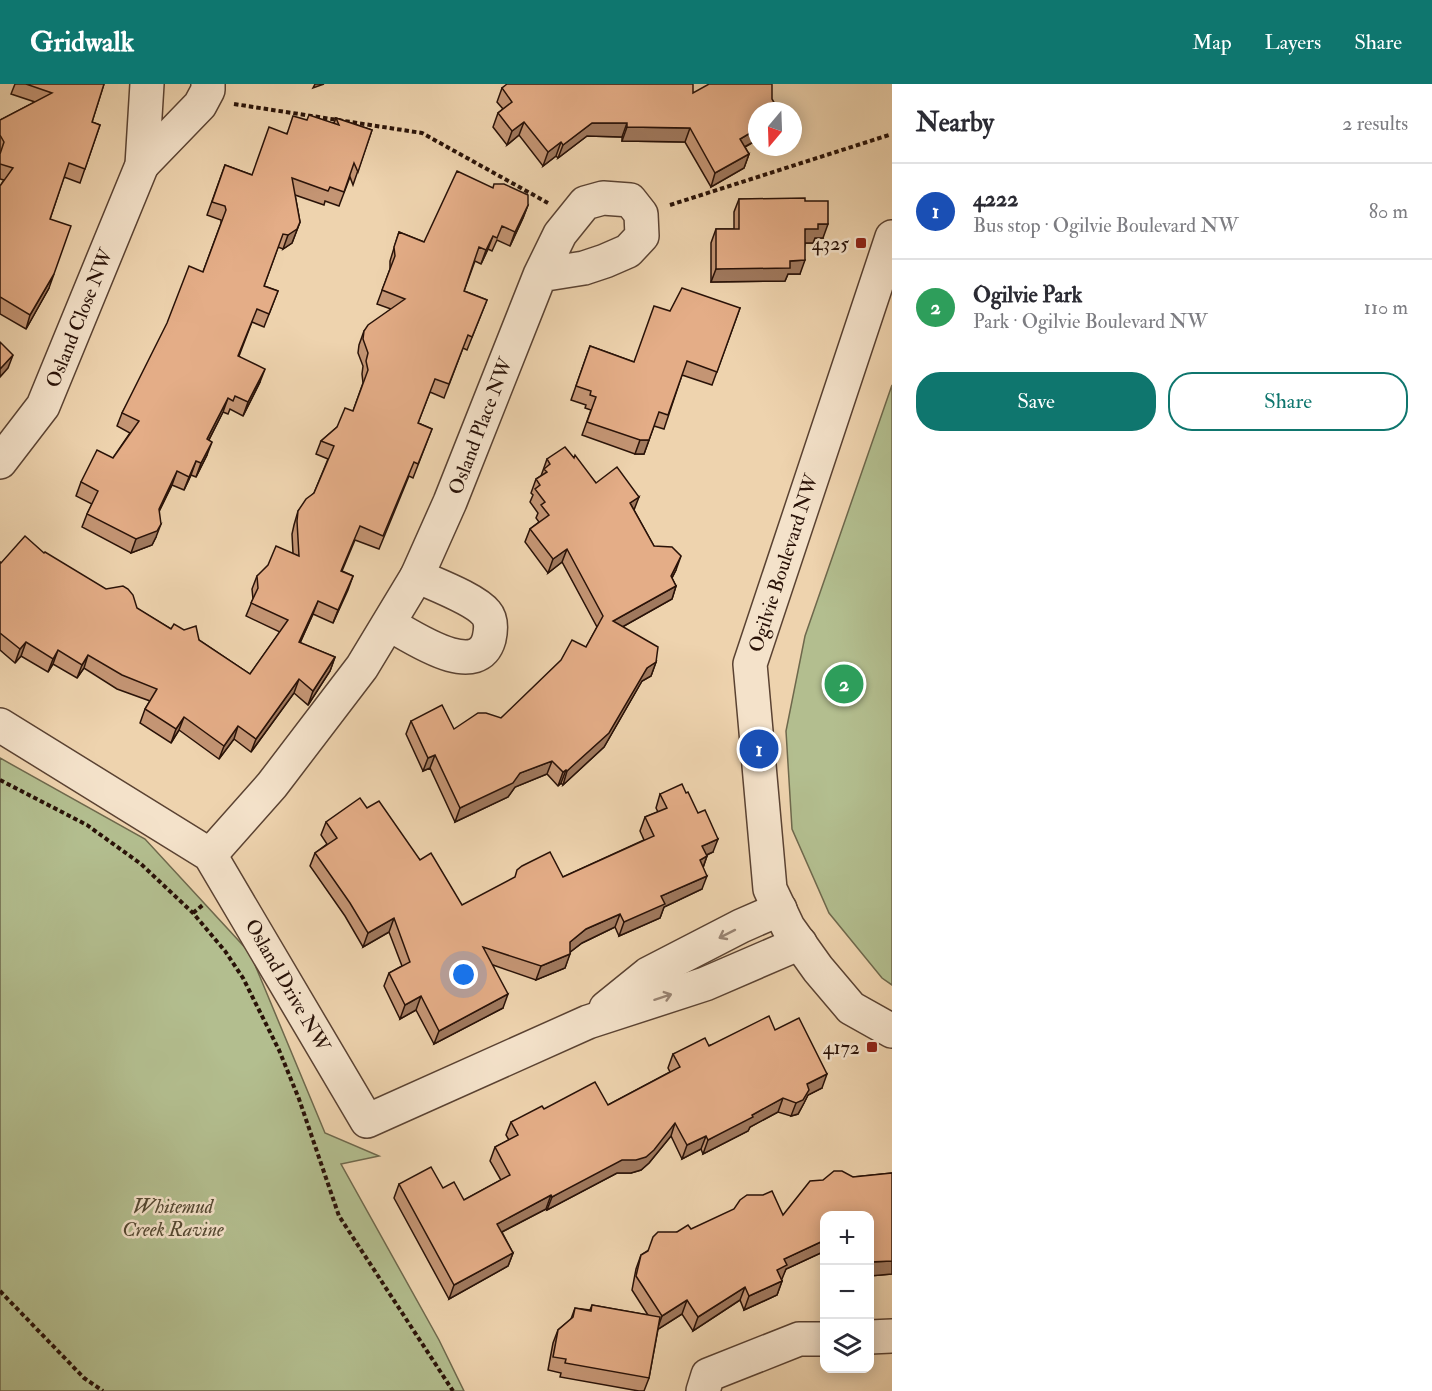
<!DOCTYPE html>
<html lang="en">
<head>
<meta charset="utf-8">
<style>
  :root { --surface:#fff; --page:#f2f2f3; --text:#2b2b33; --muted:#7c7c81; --line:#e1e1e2; --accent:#0f766e }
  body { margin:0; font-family:"IM FELL Double Pica",serif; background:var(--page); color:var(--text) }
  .controls { position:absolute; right:18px; bottom:18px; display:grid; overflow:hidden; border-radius:12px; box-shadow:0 3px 15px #0003 }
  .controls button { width:54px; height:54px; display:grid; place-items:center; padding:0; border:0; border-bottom:2px solid var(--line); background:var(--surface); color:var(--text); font:30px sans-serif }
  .compass { position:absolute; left:748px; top:18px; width:54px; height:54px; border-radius:50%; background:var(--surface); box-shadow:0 3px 15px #0003; rotate:199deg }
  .you { position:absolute; left:464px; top:891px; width:21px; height:21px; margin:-15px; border:4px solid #fff; border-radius:50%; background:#1a73e8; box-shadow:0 0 0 9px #1a73e833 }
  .badge { display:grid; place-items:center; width:39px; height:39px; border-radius:50%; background:var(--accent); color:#fff; font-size:20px; font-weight:700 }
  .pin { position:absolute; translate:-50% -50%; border:3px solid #fff; box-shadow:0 2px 6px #0006 }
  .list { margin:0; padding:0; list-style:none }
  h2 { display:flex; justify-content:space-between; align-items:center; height:78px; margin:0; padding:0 24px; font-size:26px }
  h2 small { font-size:20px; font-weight:400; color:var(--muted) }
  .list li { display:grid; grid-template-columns:39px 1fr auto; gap:18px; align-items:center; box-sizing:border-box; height:96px; padding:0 24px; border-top:2px solid var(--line) }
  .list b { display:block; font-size:22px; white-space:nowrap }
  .list p { margin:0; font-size:20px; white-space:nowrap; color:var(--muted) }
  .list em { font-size:20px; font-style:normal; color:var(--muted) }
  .actions { display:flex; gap:12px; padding:18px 24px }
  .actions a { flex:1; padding:14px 0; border:2px solid var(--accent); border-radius:24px; text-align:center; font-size:21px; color:var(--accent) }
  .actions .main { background:var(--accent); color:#fff }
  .icon { flex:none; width:33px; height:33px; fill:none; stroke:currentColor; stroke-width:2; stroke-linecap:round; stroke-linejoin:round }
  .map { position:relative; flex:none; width:892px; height:1307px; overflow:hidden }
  header { display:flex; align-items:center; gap:36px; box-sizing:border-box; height:84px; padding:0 30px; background:var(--accent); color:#fff }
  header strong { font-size:28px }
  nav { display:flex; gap:33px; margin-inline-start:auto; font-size:21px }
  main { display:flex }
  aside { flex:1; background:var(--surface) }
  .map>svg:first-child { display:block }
  .green { fill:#b3be8f; stroke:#6e684c; stroke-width:1.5 }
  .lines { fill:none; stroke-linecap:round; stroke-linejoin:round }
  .minor-casing { stroke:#5a4232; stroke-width:36 }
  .tertiary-casing { stroke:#5a4232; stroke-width:36 }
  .path { stroke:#291208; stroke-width:4; stroke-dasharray:4.5 3; stroke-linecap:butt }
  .minor { stroke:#f4e2ca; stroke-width:33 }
  .tertiary { stroke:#f4e2ca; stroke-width:33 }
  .wall { fill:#c49574; stroke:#291208; stroke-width:1.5 }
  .shaded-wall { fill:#a0795e; stroke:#291208; stroke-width:1.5 }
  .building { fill:#e4ad87; stroke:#291208; stroke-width:1.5 }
  .oneway { stroke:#998473 }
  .poi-dot { fill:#8f2418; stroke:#f4e2ca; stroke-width:2 }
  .labels { text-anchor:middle; stroke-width:5; stroke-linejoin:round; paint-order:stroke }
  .poi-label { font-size:20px; fill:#291208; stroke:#f4e2ca; text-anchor:end }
  .street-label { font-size:20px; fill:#291208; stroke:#f4e2ca }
  .park-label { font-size:20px; font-style:italic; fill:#524630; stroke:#f4e2ca }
</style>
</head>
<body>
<header>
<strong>Gridwalk</strong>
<nav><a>Map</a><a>Layers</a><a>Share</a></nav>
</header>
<main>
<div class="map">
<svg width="892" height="1307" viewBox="0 0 892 1307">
  <rect width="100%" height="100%" fill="#eed3ae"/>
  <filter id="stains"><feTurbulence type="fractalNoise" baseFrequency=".00333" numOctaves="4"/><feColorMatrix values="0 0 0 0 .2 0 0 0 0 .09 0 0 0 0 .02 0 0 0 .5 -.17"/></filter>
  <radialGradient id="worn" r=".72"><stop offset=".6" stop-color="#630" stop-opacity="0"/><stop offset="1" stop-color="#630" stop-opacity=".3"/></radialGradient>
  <g class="green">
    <polygon points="892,301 892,901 882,894 829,829 792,745 786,647 805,552"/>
    <polygon points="0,674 145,755 250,869 325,1049 379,1072 341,1080 439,1256 464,1307 0,1307"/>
  </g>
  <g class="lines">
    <defs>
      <g id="minor">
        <polyline points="142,81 200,21 208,6 208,0"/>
        <polyline points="0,378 43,322 142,81 147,0"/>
        <path d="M389,540C411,552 477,598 489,555C491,546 492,536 486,529C475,515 434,500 417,492"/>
        <polyline points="0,641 210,771 367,1037 588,938 705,900 800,859"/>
        <polyline points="210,771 272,701 362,583 417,492 450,418 540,191 560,150 585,119 603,114 630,116 641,130 642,152 628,167 605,177 584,184 540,191"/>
        <polyline points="606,924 648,890 741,842 780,825"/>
        <polyline points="870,1253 892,1252"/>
        <polyline points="703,1307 708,1291 799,1255 824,1255"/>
      </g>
      <polyline id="tertiary" points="892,153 750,580 770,805 788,843 818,885 851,924 892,947"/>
    </defs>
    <use href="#minor" class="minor-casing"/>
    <use href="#tertiary" class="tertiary-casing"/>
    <g class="path">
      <polyline points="234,20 422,49 548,119"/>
      <polyline points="670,121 889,51"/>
      <polyline points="0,696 87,741 141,780 193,829 225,867 243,894 279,966 299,1015 339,1132 453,1307"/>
      <polyline points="193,829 204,820"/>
      <polyline points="0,1207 84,1294 103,1307"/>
    </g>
    <use href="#minor" class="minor"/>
    <use href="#tertiary" class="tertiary"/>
  </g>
  <g class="wall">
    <polygon points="15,0 104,0 92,38 100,41 80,99 64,93 50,135 49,204 26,245 0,230 0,102 4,96 0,95 0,36 35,18 11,10"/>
    <polygon points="502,4 693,9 757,27 757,56 745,63 749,70 744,84 711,103 685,58 622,57 622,53 587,52 558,74 556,72 543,82 519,51 507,61 493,43 498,29 503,25 497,18"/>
    <polygon points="336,34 372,46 353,101 350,93 339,122 325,117 324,121 295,111 300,138 292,159 283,165 278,163 264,202 278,207 264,243 252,238 239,272 260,298 243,332 230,325 228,330 223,328 209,356 207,371 196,393 191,391 184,406 172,401 159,427 156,453 152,461 131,469 82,443 87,430 92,420 76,412 81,398 113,374 130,349 117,342 122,329 203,188 221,139 221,136 207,131 225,81 252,91 287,49 307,36 334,39"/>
    <polygon points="739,115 805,117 823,154 815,154 813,159 805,159 800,190 788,190 785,197 711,198 711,159 716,145 734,145 734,128"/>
    <polygon points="528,121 523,134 510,162 497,156 492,167 488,165 481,180 475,177 464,207 487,216 467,266 463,264 444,314 430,308 418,339 432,345 413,394 409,392 379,465 355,456 342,487 353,492 333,539 313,530 300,559 335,573 330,587 308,621 294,609 251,668 234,655 219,675 179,646 171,659 140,639 145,625 150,617 117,605 84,584 77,594 53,580 48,588 21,572 15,579 0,566 0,478 1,479 44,469 171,545 199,556 250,590 280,548 246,532 253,515 252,505 257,492 293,469 292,450 294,441 298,427 314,409 328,375 316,370 321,357 337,343 353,327 363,299 362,290 363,282 358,269 359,261 364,247 391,225 377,220 390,185 390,177 399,148 424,158"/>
    <polygon points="740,224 712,301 682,291 664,345 654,342 644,370 635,370 582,351 591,326 585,324 586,321 571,316 590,262 634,278 670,227"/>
    <polygon points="574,374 596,399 634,426 654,462 676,486 672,494 676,502 672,515 622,543 656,578 651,592 642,597 604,663 563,701 561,699 558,702 547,690 515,703 508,713 455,738 430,684 423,687 406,650 411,637 454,645 501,634 586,563 597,543 562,478 548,489 525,458 530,445 539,438 536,434 538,429 530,418 533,411 531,409 536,395 541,392 547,375"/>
    <polygon points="660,710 713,768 707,771 707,772 703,784 702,805 664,823 660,834 619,852 615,843 582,859 570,868 565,884 536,896 493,881 503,924 434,960 416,926 400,935 384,902 389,889 402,882 389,848 363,863 345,832 310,782 315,769 327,760 321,751 326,738 367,724 420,776 462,821 563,793 644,756 640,747 645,733 658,728 656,724"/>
    <polygon points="775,946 822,1004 808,1011 804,1019 798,1030 791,1032 778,1028 750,1043 748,1047 703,1070 701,1065 682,1075 671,1052 649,1079 641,1086 631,1089 617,1089 547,1126 546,1125 502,1148 513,1169 508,1182 449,1215 394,1114 399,1100 443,1104 464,1116 501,1096 490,1077 495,1063 509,1056 506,1051 511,1038 544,1025 608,1021 670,988 668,984 673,970"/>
    <polygon points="892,1089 892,1190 870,1192 870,1131 825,1131 825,1167 786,1185 781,1195 782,1197 777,1211 744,1226 740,1216 693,1247 682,1230 658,1245 649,1294 644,1307 639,1307 560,1293 561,1289 548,1286 553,1259 558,1246 571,1235 575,1224 590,1226 592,1221 648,1231 632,1206 636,1185 641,1171 677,1148 691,1145 783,1131 853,1093"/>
  </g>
  <g class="shaded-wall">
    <polygon points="315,0 324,0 313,4"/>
    <polygon points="524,38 519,51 507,61 512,47"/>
    <polygon points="592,39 627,39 622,53 587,52 558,74 563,61"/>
    <polygon points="627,43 690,44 685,58 622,57"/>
    <polygon points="757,45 757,56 735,68 740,55"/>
    <polygon points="561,58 556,72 543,82 548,68"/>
    <polygon points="749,70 744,84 711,103 715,89"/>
    <polygon points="528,121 523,134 510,162 515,148"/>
    <polygon points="300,138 292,159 283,165 288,151"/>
    <polygon points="818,140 828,140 823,154 815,154 813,159 800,159 805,145"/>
    <polygon points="493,152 488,165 481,180 486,166"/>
    <polygon points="805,176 800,190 788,190 785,197 711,198 716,185 790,177"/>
    <polygon points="54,190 49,204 26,245 30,231"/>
    <polygon points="13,271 8,284 0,293 0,285"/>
    <polygon points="265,285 260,298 243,332 248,318"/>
    <polygon points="228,314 223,328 202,369 207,355"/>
    <polygon points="640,356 649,356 644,370 635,370"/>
    <polygon points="212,358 207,371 196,393 201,379"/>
    <polygon points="196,377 191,391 184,406 189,393"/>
    <polygon points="177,387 172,401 154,438 159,425"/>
    <polygon points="639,413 634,426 630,419"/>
    <polygon points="161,440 156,453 152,461 131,469 136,455"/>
    <polygon points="567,465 562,478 548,489 553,475"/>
    <polygon points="681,472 676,486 666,505 671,492"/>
    <polygon points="353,492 348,506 333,539 338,526"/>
    <polygon points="676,502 672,515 608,551 613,537"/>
    <polygon points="318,517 313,530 294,572 299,558"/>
    <polygon points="26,558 21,572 15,579 20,565"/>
    <polygon points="58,566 53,580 48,588 53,575"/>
    <polygon points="88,571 84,584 77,594 82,581"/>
    <polygon points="335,573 330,587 308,621 313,607"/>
    <polygon points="656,578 651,592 642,597 604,663 563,701 567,687 647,584"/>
    <polygon points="299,595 294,609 251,668 256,655"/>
    <polygon points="184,633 179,646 171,659 176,645"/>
    <polygon points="238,642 234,655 219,675 224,662"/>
    <polygon points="435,671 430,684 423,687 428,674"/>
    <polygon points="552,677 547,690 515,703 508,713 455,738 460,724 520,689"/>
    <polygon points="566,686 561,699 558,702 563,688"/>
    <polygon points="718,755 713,768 697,775 702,762"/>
    <polygon points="707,772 702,786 700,776"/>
    <polygon points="707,792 702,805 664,823 660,834 619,852 624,838 661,812"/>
    <polygon points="620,830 615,843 582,859 565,872 570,858 586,845"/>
    <polygon points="394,834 389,848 363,863 368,849"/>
    <polygon points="570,870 565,884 536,896 541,882"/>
    <polygon points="508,910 503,924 434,960 439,947"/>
    <polygon points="421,912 416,926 400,935 405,921"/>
    <polygon points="827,990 822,1004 808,1011 804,1019 798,1030 791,1032 796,1019 807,1000"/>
    <polygon points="783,1014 778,1028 750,1043 748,1047 703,1070 708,1056 752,1031"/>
    <polygon points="675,1039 671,1052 649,1079 641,1086 631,1089 617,1089 547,1126 552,1113"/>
    <polygon points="706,1052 701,1065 682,1075 687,1061"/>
    <polygon points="551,1111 546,1125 492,1153 497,1140"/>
    <polygon points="825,1156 825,1167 786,1185 782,1195 772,1200 777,1186 784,1175"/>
    <polygon points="513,1169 508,1182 449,1215 454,1201"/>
    <polygon points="892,1177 892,1190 870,1192 870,1178"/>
    <polygon points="782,1197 777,1211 744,1226 749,1212"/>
    <polygon points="745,1203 740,1216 693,1247 698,1233"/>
    <polygon points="687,1216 682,1230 657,1246 662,1232"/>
  </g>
  <g class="building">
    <polygon points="26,0 104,0 92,38 100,41 85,85 69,79 50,135 71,142 54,190 30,231 0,213 0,102 13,84 0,80 0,70 4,58 0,51 0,36 52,9"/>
    <polygon points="507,0 693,0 693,9 709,0 772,0 772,15 779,27 757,27 757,45 740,55 749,70 715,89 690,44 627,43 627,39 592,39 563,61 561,58 548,68 524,38 512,47 498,29 512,18 502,4"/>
    <polygon points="309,31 339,41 336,34 372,46 358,88 354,79 344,108 330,103 328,107 292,94 300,138 297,145 288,151 283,150 264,202 278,207 269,230 257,225 238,272 265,285 248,318 235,312 233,317 228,314 207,355 212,358 201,379 196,377 189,393 177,387 159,425 161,440 157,447 136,455 87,430 98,407 81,398 97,366 113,374 139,337 122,329 167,239 189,182 203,188 226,126 225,122 212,118 225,81 252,91 269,43 287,50 293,32 307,36"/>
    <polygon points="457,87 493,104 494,100 504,100 528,111 528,121 515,148 502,142 497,154 493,152 486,166 479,163 464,207 487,216 472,253 468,251 449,300 435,295 418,339 432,345 418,380 414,378 383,452 360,442 341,487 353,492 338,526 318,517 299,558 335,573 313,607 299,595 256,655 238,642 224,662 184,633 176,645 145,625 157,605 122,591 88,571 82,581 58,566 53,575 26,558 20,565 0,549 0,478 1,479 25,452 44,469 45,468 106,505 123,502 128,505 133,511 137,524 171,545 174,540 184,546 196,542 199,556 250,590 288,536 251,519 258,504 257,492 268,481 276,462 299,472 297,437 298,427 306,415 314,409 334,362 321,357 337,343 345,324 353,327 368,286 366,277 368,269 363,255 364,247 368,241 405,215 382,206 395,172 394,163 399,148 424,158"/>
    <polygon points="805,114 805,117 828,117 828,140 818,140 818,145 805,145 805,176 790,177 790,184 716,185 716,145 739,145 739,115"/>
    <polygon points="682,204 740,224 717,288 687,277 668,331 659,328 649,356 640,356 587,338 596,313 590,311 591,307 576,302 590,262 634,278 654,222 670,227"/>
    <polygon points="0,258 13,271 0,285"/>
    <polygon points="565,363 574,374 575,371 596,399 617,383 639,413 630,419 654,462 672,463 681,472 671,492 676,502 613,537 658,563 656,578 647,584 609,649 567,687 566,686 563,688 552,677 520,689 513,699 460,724 435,671 428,674 411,637 442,621 454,645 478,629 486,629 501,634 561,576 572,556 586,563 603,532 567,465 553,475 530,445 549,431 541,421 545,418 535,405 540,401 536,395 547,388 544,385 550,380 547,375"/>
    <polygon points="682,700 686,709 688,708 698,729 705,726 718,755 702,762 707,772 700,776 707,792 661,812 665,820 624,838 620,830 586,845 570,858 570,870 541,882 483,863 508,910 439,947 421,912 405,921 389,889 410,878 394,834 368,849 350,819 315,769 337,754 326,738 360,714 367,724 379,717 420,776 431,769 462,821 515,793 517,786 522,782 550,768 563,793 654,752 645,733 667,724 660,710"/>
    <polygon points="769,932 775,946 799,934 827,990 807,1000 809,1006 803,1016 796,1019 783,1014 752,1031 753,1033 708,1056 706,1052 687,1061 675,1039 654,1066 646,1073 636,1076 622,1076 552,1113 551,1111 497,1140 513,1169 454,1201 399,1100 431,1083 443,1104 454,1098 464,1116 510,1091 495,1063 518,1051 511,1038 542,1022 544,1025 595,998 608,1021 680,983 673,970 705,954 709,962"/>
    <polygon points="834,1087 842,1087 853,1093 892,1089 892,1177 870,1178 870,1131 825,1131 825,1156 784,1175 787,1181 777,1186 782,1197 749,1212 745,1203 698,1233 687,1216 662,1232 636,1192 641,1171 648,1167 653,1153 658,1148 677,1148 688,1141 691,1145 734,1125 740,1116 747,1111 763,1111 772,1107 783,1131 810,1097 823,1096"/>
    <polygon points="592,1221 660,1233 649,1294 565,1279 566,1275 553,1273 558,1246 573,1233 575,1224 591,1227"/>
  </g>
  <defs><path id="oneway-shaft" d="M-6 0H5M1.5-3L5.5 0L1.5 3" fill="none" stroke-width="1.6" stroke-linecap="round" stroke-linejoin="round" transform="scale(1.5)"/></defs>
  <g class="oneway">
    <use href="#oneway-shaft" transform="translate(727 850) rotate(153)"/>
    <use href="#oneway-shaft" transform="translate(663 913) rotate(-18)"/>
  </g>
  <g class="poi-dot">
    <rect x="855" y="153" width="12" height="12" rx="3"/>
    <rect x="866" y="957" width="12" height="12" rx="3"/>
  </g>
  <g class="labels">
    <g class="poi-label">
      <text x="849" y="166">4325</text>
      <text x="860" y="970">4172</text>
    </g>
    <g class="street-label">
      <text transform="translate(79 234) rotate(-68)" y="7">Osland Close NW</text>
      <text transform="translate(480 342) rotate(-69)" y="7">Osland Place NW</text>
      <text transform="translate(783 479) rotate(-72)" y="7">Ogilvie Boulevard NW</text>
      <text transform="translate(288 901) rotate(60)" y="7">Osland Drive NW</text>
    </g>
    <g class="park-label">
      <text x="173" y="1129">Whitemud<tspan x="173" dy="23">Creek Ravine</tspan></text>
    </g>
  </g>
  <rect width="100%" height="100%" filter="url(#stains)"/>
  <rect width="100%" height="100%" fill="url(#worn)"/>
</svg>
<div class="controls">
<button>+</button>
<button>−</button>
<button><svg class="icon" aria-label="layers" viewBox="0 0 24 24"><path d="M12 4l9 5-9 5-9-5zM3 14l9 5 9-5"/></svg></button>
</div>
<svg class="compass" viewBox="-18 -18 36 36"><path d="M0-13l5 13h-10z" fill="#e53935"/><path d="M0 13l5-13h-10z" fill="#7c7c81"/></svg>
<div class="you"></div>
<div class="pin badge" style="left:759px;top:665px;background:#1a4fb4">1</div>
<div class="pin badge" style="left:844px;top:600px;background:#2e9e5b">2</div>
</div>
<aside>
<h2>Nearby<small>2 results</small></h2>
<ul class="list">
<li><span class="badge" style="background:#1a4fb4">1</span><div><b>4222</b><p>Bus stop · Ogilvie Boulevard NW</p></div><em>80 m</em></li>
<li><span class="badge" style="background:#2e9e5b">2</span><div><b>Ogilvie Park</b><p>Park · Ogilvie Boulevard NW</p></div><em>110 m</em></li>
</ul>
<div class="actions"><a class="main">Save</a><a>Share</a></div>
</aside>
</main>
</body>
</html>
